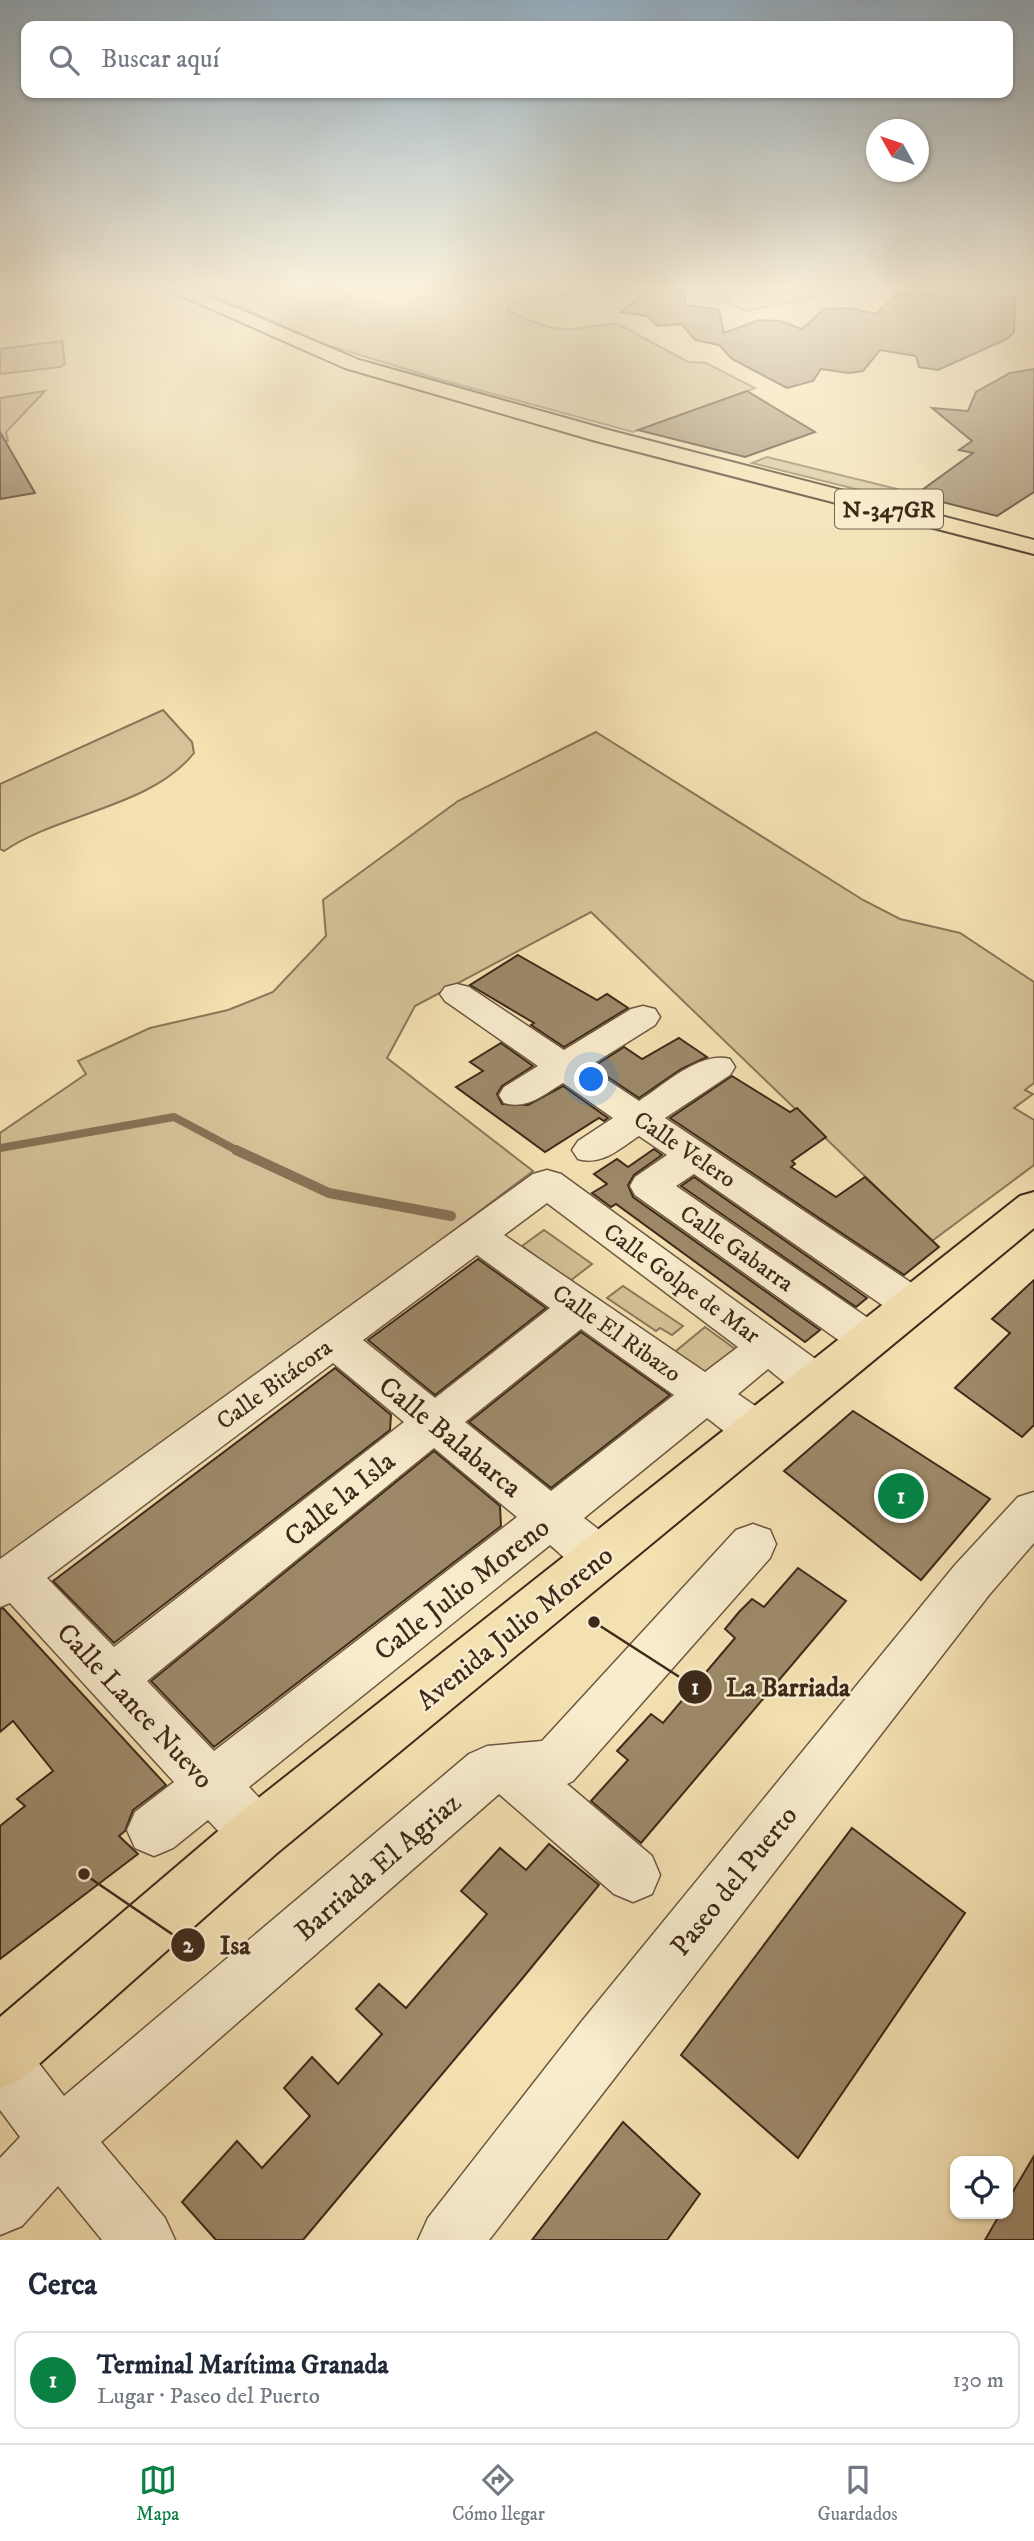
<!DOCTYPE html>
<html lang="es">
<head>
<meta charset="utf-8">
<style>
  :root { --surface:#fff; --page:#f6f6f7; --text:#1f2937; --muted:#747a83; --line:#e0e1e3; --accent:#0b8043 }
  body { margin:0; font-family:"IM FELL DW Pica",serif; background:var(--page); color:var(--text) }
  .controls { position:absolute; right:21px; bottom:21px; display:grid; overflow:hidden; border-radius:14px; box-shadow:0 2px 5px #0004 }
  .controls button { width:63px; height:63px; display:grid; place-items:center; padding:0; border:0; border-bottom:2px solid var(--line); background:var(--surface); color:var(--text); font:35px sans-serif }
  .compass { position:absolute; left:866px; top:119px; width:63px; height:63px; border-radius:50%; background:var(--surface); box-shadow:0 2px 5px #0004; rotate:310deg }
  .you { position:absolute; left:592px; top:1080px; width:24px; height:24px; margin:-18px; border:5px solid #fff; border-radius:50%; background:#1a73e8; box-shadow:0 0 0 10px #1a73e833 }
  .badge { display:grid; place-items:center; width:46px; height:46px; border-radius:50%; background:var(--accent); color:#fff; font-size:23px; font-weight:700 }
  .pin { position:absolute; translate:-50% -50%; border:4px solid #fff; box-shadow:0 2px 7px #0006 }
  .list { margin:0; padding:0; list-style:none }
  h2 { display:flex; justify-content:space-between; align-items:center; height:91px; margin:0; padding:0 28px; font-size:30px }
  h2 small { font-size:23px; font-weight:400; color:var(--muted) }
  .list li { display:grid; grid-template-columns:46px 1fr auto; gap:21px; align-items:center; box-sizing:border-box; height:98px; margin:0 14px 14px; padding:0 14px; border:2px solid var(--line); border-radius:14px }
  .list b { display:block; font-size:26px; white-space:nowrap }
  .list p { margin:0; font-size:23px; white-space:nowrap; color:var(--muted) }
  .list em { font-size:23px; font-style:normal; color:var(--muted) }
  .icon { flex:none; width:38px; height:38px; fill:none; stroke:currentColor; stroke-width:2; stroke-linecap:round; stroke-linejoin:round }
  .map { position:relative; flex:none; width:1034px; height:2240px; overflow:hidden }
  .search { position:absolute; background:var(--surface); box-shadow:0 2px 5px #0004; left:21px; right:21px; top:21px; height:77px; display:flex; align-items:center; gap:18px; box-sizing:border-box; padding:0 24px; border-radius:14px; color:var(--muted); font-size:26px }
  .sheet { height:203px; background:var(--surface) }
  nav { display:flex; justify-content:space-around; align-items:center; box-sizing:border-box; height:98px; border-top:2px solid var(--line); background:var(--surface); font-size:19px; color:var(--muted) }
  nav a { display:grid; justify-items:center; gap:4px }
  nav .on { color:var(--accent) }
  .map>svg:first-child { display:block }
  .green { fill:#d5c298; stroke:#8a7659; stroke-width:2 }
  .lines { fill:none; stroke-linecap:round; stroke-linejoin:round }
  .stream-far1 { stroke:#867256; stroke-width:8 }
  .stream { stroke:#867256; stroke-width:10 }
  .building { fill:#9d8969; stroke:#3e291a; stroke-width:2 }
  .minor-casing { stroke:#6c5740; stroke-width:3 }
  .highway-casing { stroke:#3e291a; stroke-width:4 }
  .minor { fill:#f8eccd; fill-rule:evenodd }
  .highway { fill:#f4e1b2; fill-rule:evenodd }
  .labels { text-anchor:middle; stroke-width:5; stroke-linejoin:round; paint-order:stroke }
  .shield { fill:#f8eccd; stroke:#766450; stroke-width:2 }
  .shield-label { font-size:23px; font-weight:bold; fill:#3e291a }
  .street-label { font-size:24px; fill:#3e291a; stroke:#f8eccd }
  .near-street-label { font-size:28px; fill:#3e291a; stroke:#f8eccd }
  .leader { fill:none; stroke:#3e291a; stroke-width:2.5 }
  .callout-dot { fill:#3e291a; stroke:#f8eccd; stroke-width:2.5 }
  .mark-label { font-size:21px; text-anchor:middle; font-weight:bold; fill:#fff }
  .callout-label { font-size:26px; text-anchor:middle; font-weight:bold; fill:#3e291a; stroke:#f8eccd; stroke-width:5; stroke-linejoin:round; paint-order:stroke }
</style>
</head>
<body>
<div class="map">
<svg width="1034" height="2240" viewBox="0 0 1034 2240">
  <rect width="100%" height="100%" fill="#f4e1b2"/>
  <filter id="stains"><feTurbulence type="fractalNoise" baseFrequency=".00286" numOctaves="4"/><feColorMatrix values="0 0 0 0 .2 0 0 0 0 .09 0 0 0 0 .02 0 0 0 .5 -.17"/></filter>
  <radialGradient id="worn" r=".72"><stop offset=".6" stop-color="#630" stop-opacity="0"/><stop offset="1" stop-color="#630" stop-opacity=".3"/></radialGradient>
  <g class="green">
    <path d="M197,287H618L511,303L508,311C529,320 549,331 573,329C588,328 602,323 618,324L688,362L706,363L755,388L633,432L435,378L321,343Z"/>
    <polygon points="699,287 867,287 745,311"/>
    <polygon points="62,341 65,364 60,367 0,374 0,349"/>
    <polygon points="45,391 6,432 8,441 0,442 0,398"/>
    <polygon points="767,457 897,489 887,497 752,463"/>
    <path d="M163,710L192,742L194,753C151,807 60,813 4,851L0,849V784Z"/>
    <polygon points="596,732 863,900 900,919 960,933 1034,982 1034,1083 1025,1090 1033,1094 1014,1108 1034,1120 1034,1165 932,1241 591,912 415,1006 387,1058 533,1171 0,1572 0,1133 86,1074 78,1061 150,1028 228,1010 273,992 326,936 323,900 458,801"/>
    <polygon points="544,1230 592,1264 570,1281 522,1246"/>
    <polygon points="623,1286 683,1326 672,1335 660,1328 656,1331 607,1298"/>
    <polygon points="705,1327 738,1351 704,1379 671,1355"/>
  </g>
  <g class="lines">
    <polyline class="stream-far1" points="0,1148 174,1117 240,1152"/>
    <polyline class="stream" points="236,1150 329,1193 451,1216"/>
  </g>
  <g class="building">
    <polygon points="953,287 993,287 1000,298 1015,297 1014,332 1007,339 938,370 919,367 916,356 880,350 863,371 849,373 821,369 813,381 787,388 732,359 719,345 695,340 682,324 658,326 647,316 621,312 645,292 670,289 684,293 686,305 719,310 724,333 759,320 780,321 802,329 824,309 851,308 876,314 896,295 923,293 955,298"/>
    <polygon points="1034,369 1034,492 997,516 915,495 973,453 959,450 972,441 932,408 968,411 976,392 1010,373"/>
    <polygon points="747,391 815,432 745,457 638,430"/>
    <polygon points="0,432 35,493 0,499"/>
    <polygon points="518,955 597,1000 607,994 628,1008 564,1047 531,1025 534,1023 470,985"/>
    <polygon points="679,1038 707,1057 681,1069 639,1098 593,1067 624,1047 642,1059"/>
    <polygon points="501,1043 533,1066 502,1086 497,1094 502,1104 528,1105 563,1086 608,1118 604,1121 599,1118 545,1152 456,1087 483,1071 470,1062"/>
    <polygon points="732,1076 790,1112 797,1108 826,1137 792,1161 795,1164 791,1167 836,1197 865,1177 939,1247 904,1275 670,1118"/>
    <polygon points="654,1149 662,1155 634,1175 628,1185 633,1197 820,1330 805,1342 616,1204 611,1207 592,1193 607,1184 594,1174 617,1159 628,1167"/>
    <polygon points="694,1177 867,1298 856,1307 681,1186"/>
    <polygon points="478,1259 546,1308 435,1395 368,1340"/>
    <polygon points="1034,1280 1034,1425 1022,1437 955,1388 1010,1333 992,1319"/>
    <polygon points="581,1332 670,1395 551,1488 469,1422"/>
    <polygon points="335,1368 391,1415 390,1430 114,1643 53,1581"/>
    <polygon points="853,1411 990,1499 921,1580 784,1471"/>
    <polygon points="434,1451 500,1506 501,1526 214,1747 151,1681"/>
    <polygon points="798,1568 846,1601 641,1843 591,1801 628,1760 617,1751 651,1714 663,1723 735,1638 725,1629 739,1612 752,1599 764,1607"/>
    <polygon points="3,1608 166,1785 133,1810 125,1831 119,1836 138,1854 0,1959 0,1826 25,1806 17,1799 53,1771 13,1721 0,1732 0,1609"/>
    <polygon points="852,1828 965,1913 798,2158 681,2055"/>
    <polygon points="549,1844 599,1885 521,1980 303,2240 216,2240 182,2202 237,2141 262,2168 310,2116 284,2088 312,2057 338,2084 382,2034 356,2009 379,1984 406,2008 487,1914 461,1891 500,1848 526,1870"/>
    <polygon points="623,2122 700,2194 667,2240 532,2240"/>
    <polygon points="1034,2156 1034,2240 985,2240 1000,2214 1008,2214 1008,2200"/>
  </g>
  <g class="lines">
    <defs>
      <g id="minor">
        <path d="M457,984L469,987L564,1050L631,1009L643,1006L655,1009L660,1017L655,1025L588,1067L639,1101C664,1085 699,1051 730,1059L735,1067L730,1075L665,1118L928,1294L934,1305L928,1316L913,1320L898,1316L694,1174L676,1186L884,1329L890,1340L884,1351L869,1356L854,1351L635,1195L630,1186L635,1177L667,1155L639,1136C619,1149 602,1166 578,1159L572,1150L578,1141L613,1118L563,1083C543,1095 527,1110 504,1103L499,1095L504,1087L538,1066L445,1001L440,994L445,987Z"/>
        <path d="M547,1170L561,1174L832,1371L838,1383L832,1395C804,1404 790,1386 768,1369L738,1394L774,1419L780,1431L774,1443C745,1453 730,1435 707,1418L584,1518L617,1544L624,1558L617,1572C585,1584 573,1564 550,1545L249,1787L276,1816L284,1834L276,1852L257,1860L238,1852L208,1820L173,1848L154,1856L135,1848L127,1830L135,1812L174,1782L10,1603L0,1607V1559L533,1174ZM547,1203L738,1347L705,1372L504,1235ZM477,1255L550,1308L435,1398L363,1340ZM581,1329L674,1395L551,1491L465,1422ZM333,1363L404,1422L114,1647L47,1578ZM434,1448L517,1517L214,1751L147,1681Z"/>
        <polygon points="1034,1492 1034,1543 989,1595 489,2240 418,2240 428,2218 582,2021 955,1565 1018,1497"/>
        <polygon points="753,1524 770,1530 776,1544 770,1558 573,1781 567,1784 652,1856 660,1875 652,1894 633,1902 614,1894 499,1794 101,2142 165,2218 175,2240 102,2240 58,2186 22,2226 0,2235 0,2158 20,2137 0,2110 0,2032 21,2040 64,2096 469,1754 487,1746 542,1741 736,1530"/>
      </g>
      <g id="highway">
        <polygon points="162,287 186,287 359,360 612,431 1034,540 1034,554 596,441 345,368"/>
        <polygon points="1034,1192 1034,1228 277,1853 22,2079 0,2088 0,2017 237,1815 1020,1196"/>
      </g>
    </defs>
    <use href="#minor" class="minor-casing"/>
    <use href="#highway" class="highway-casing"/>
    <use href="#minor" class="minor"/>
    <use href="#highway" class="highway"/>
  </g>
  <linearGradient id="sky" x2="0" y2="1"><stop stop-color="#94adbe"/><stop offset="0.48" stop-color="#faf2dc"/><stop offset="1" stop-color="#faf2dc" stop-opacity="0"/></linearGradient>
  <rect width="1034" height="600" fill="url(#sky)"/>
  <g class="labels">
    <rect class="shield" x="835" y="489.5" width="108" height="39" rx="5"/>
    <g class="shield-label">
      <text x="889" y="517">N-347GR</text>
    </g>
    <g class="street-label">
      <text transform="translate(685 1149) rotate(34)" y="8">Calle Velero</text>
      <text transform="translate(737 1248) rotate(35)" y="8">Calle Gabarra</text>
      <text transform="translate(682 1283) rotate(36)" y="8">Calle Golpe de Mar</text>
      <text transform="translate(617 1333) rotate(35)" y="8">Calle El Ribazo</text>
      <text transform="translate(274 1384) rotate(-36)" y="8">Calle Bitácora</text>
    </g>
    <g class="near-street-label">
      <text transform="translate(451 1436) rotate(39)" y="10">Calle Balabarca</text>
      <text transform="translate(339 1498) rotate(-39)" y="10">Calle la Isla</text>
      <text transform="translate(461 1588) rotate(-38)" y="10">Calle Julio Moreno</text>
      <text transform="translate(514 1627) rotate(-39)" y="10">Avenida Julio Moreno</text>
      <text transform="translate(136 1705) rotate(47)" y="10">Calle Lance Nuevo</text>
      <text transform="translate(377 1866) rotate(-41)" y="10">Barriada El Agriaz</text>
      <text transform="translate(733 1880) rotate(-51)" y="10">Paseo del Puerto</text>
    </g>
  </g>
  <path class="leader" d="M594 1622L695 1687M84 1874L188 1945"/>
  <g class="callout-dot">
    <circle cx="594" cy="1622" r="7"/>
    <circle cx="84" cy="1874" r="7"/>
    <circle cx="695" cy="1687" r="18"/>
    <circle cx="188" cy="1945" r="18"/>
  </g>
  <g class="mark-label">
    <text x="695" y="1694">1</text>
    <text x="188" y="1952">2</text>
  </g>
  <g class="callout-label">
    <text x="788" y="1696">La Barriada</text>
    <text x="235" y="1954">Isa</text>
  </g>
  <rect width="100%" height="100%" filter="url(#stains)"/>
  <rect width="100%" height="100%" fill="url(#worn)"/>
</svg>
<div class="controls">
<button><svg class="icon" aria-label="locate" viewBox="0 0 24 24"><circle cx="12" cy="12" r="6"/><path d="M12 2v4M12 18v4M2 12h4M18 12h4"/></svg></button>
</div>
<svg class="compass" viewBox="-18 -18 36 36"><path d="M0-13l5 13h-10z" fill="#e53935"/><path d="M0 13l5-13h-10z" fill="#747a83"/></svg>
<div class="you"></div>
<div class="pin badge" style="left:901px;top:1496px">1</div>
<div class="search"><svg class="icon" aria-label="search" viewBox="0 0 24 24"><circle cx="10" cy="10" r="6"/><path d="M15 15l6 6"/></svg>Buscar aquí</div>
</div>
<section class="sheet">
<h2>Cerca<small></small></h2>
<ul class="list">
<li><span class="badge">1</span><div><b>Terminal Marítima Granada</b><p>Lugar · Paseo del Puerto</p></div><em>130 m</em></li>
</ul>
</section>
<nav>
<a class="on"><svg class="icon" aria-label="map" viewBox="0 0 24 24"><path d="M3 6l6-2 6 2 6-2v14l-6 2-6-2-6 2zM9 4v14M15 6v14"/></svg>Mapa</a>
<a><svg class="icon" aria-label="directions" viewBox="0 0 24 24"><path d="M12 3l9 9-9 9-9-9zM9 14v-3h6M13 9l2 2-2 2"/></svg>Cómo llegar</a>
<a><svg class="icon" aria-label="saved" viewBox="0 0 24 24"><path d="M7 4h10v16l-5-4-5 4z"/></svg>Guardados</a>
</nav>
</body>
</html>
